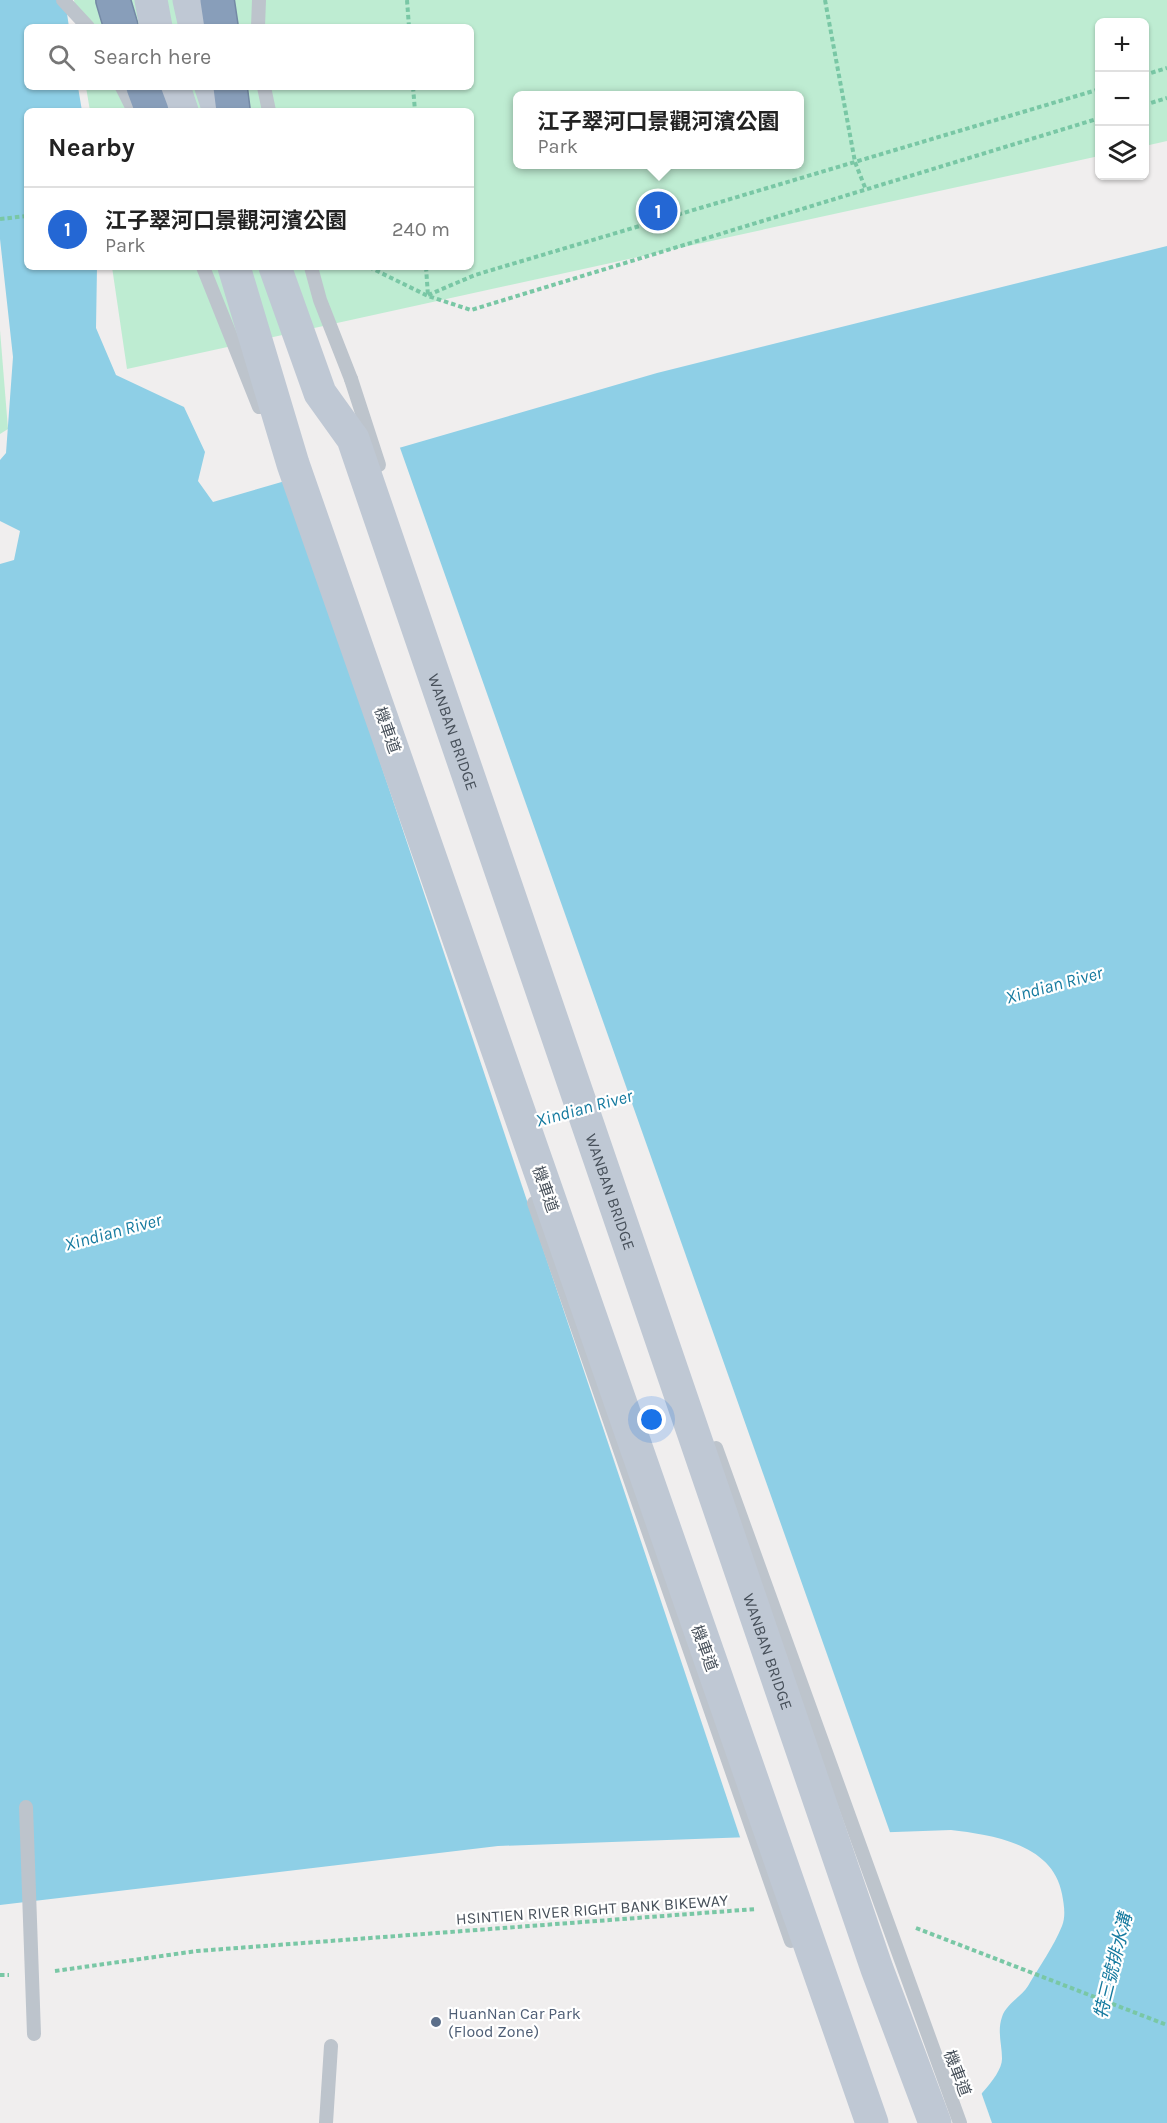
<!DOCTYPE html>
<html lang="en">
<head>
<meta charset="utf-8">
<style>
  :root { --surface:#fff; --page:#f6f6f6; --text:#222; --muted:#767676; --line:#e0e0e0; --accent:#2467d4 }
  body { margin:0; font-family:Karla,"Noto Sans TC",sans-serif; background:var(--page); color:var(--text) }
  .controls { position:absolute; right:18px; top:18px; display:grid; overflow:hidden; border-radius:9px; box-shadow:0 2px 4px #0004 }
  .controls button { width:54px; height:54px; display:grid; place-items:center; padding:0; border:0; border-bottom:2px solid var(--line); background:var(--surface); color:var(--text); font:30px sans-serif }
  .you { position:absolute; left:652px; top:1420px; width:21px; height:21px; margin:-15px; border:4px solid #fff; border-radius:50%; background:#1a73e8; box-shadow:0 0 0 9px #1a73e833 }
  .badge { display:grid; place-items:center; width:39px; height:39px; border-radius:50%; background:var(--accent); color:#fff; font-size:20px; font-weight:700 }
  .pin { position:absolute; translate:-50% -50%; border:3px solid #fff; box-shadow:0 2px 6px #0006 }
  .popup { position:absolute; left:513px; top:91px; width:291px; height:78px; box-sizing:border-box; display:grid; place-content:center; border-radius:9px; background:var(--surface); filter:drop-shadow(0 2px 4px #0005); font-size:20px; white-space:nowrap; color:var(--muted) }
  .popup b { font-size:22px; color:var(--text) }
  .popup::after { content:''; position:absolute; left:50%; top:100%; margin-left:-12px; border:12px solid transparent; border-top-color:var(--surface) }
  .list { margin:0; padding:0; list-style:none }
  h2 { display:flex; justify-content:space-between; align-items:center; height:78px; margin:0; padding:0 24px; font-size:26px }
  h2 small { font-size:20px; font-weight:400; color:var(--muted) }
  .list li { display:grid; grid-template-columns:39px 1fr auto; gap:18px; align-items:center; box-sizing:border-box; height:84px; padding:0 24px; border-top:2px solid var(--line) }
  .list b { display:block; font-size:22px; white-space:nowrap }
  .list p { margin:0; font-size:20px; white-space:nowrap; color:var(--muted) }
  .list em { font-size:20px; font-style:normal; color:var(--muted) }
  .icon { flex:none; width:33px; height:33px; fill:none; stroke:currentColor; stroke-width:2; stroke-linecap:round; stroke-linejoin:round }
  .map { position:relative; flex:none; width:1167px; height:2123px; overflow:hidden }
  .search { position:absolute; background:var(--surface); box-shadow:0 2px 4px #0004; left:24px; top:24px; width:450px; height:66px; display:flex; align-items:center; gap:15px; box-sizing:border-box; padding:0 21px; border-radius:9px; color:var(--muted); font-size:22px }
  .panel { position:absolute; background:var(--surface); box-shadow:0 2px 4px #0004; left:24px; top:108px; width:450px; height:162px; border-radius:9px }
  .map>svg:first-child { display:block }
  .green { fill:#beecd2; fill-rule:evenodd }
  .water { fill:#8ecfe6 }
  .pier { fill:#f0eeee }
  .lines { fill:none; stroke-linecap:round; stroke-linejoin:round }
  .highway-casing { stroke:#7489a5; stroke-width:36 }
  .path { stroke:#79c7a5; stroke-width:4; stroke-dasharray:4.5 3; stroke-linecap:butt }
  .lane { stroke:#bdc4cc; stroke-width:14 }
  .secondary { stroke:#bfc8d4; stroke-width:33 }
  .highway { stroke:#889eba; stroke-width:33 }
  .lane-bridge { stroke:#bdc4cc; stroke-width:14 }
  .secondary-bridge { stroke:#bfc8d4; stroke-width:33 }
  .service-dot { fill:#5c6f8a; stroke:#fff; stroke-width:2 }
  .labels { text-anchor:middle; stroke-width:4.5; stroke-linejoin:round; paint-order:stroke }
  .street-label { font-size:16px; fill:#47505a; stroke:#fff }
  .service-label { font-size:16px; fill:#4e5e75; stroke:#fff; text-anchor:start }
  .water-label { font-size:18px; font-style:italic; fill:#157a9f; stroke:#fff }
</style>
</head>
<body>
<div class="map">
<svg width="1167" height="2123" viewBox="0 0 1167 2123">
  <rect width="100%" height="100%" fill="#f0eeee"/>
  <g class="green">
    <path d="M74,0H1167V141L1145,146L1144,22H1100L1099,156L127,369L112,267H471V111H90L86,87H471V27H78ZM517,95H799V164H517Z"/>
    <polygon points="0,330 8,429 0,434"/>
  </g>
  <path class="water" d="M0,0H65L69,27H27V87H78L82,111H27V267H97L96,328L116,375L184,407L205,452L198,481L213,502L657,373L1167,246V2123H953C966,2109 1003,2077 1002,2058C1002,2045 997,2031 1002,2017C1006,2004 1021,1997 1028,1986C1039,1967 1054,1946 1062,1926C1066,1916 1064,1905 1062,1894C1053,1844 993,1835 951,1830L498,1846L0,1905V564L14,560L20,531L0,521V460L6,453L13,357L0,239Z"/>
  <g class="pier">
    <polygon points="399,445 891,1835 741,1840 285,478"/>
    <polygon points="980,2089 992,2123 950,2123 951,2121"/>
  </g>
  <g class="lines">
    <defs>
      <g id="highway">
        <polyline points="113,0 121,27"/>
        <polyline points="217,0 221,27"/>
        <polyline points="143,87 152,111"/>
        <polyline points="230,87 233,111"/>
      </g>
    </defs>
    <use href="#highway" class="highway-casing"/>
    <g class="path">
      <polyline points="407,0 409,27"/>
      <polyline points="825,0 855,162 866,190"/>
      <polyline points="1144,75 1167,68"/>
      <polyline points="413,87 415,111"/>
      <polyline points="1144,105 1167,98"/>
      <polyline points="0,219 27,216"/>
      <polyline points="369,267 428,296 471,310 1100,118"/>
      <polyline points="426,267 428,296"/>
      <polyline points="428,295 475,275 1100,89"/>
      <polyline points="916,1928 1167,2025"/>
      <polyline points="55,1971 197,1951 756,1909"/>
      <polyline points="0,1975 9,1975"/>
    </g>
    <g class="lane">
      <polyline points="63,0 88,27"/>
      <polyline points="258,27 259,0"/>
      <polyline points="122,87 134,111"/>
      <polyline points="264,87 269,111"/>
      <polyline points="203,267 259,407"/>
      <polyline points="311,267 320,300 351,379"/>
      <polyline points="26,1807 34,2034"/>
      <polyline points="326,2123 331,2046"/>
    </g>
    <g class="secondary">
      <polyline points="151,0 156,27"/>
      <polyline points="189,0 195,27"/>
      <polyline points="174,87 182,111"/>
      <polyline points="211,87 219,111"/>
    </g>
    <use href="#highway" class="highway"/>
    <g class="lane-bridge">
      <polyline points="351,379 379,465"/>
      <polyline points="534,1203 791,1941"/>
      <polyline points="716,1448 960,2123"/>
    </g>
    <g class="secondary-bridge">
      <polyline points="234,267 293,464 872,2123"/>
      <path id="s1" d="M275,267L320,393L353,439L877,1969L935,2123"/>
    </g>
  </g>
  <circle class="service-dot" cx="436" cy="2022" r="6"/>
  <g class="labels">
    <g class="street-label">
      <text transform="translate(388 730) rotate(71)" y="6">機車道</text>
      <text dy="6" stroke="none"><textPath href="#s1" startOffset="500">WANBAN BRIDGE</textPath></text>
      <text transform="translate(546 1189) rotate(71)" y="6">機車道</text>
      <text dy="6" stroke="none"><textPath href="#s1" startOffset="986">WANBAN BRIDGE</textPath></text>
      <text transform="translate(705 1648) rotate(70)" y="6">機車道</text>
      <text dy="6" stroke="none"><textPath href="#s1" startOffset="1472">WANBAN BRIDGE</textPath></text>
      <text transform="translate(592 1909) rotate(-4)" y="6">HSINTIEN RIVER RIGHT BANK BIKEWAY</text>
      <text transform="translate(958 2073) rotate(69)" y="6">機車道</text>
    </g>
    <g class="service-label">
      <text x="448" y="2019">HuanNan Car Park<tspan x="448" dy="18">(Flood Zone)</tspan></text>
    </g>
    <g class="water-label">
      <text transform="translate(1054 985) rotate(-15)" y="6">Xindian River</text>
      <text transform="translate(584 1108) rotate(-15)" y="6">Xindian River</text>
      <text transform="translate(113 1232) rotate(-15)" y="6">Xindian River</text>
      <text transform="translate(1113 1966) rotate(-76)" y="6">特三號排水溝</text>
    </g>
  </g>
</svg>
<div class="controls">
<button>+</button>
<button>−</button>
<button><svg class="icon" aria-label="layers" viewBox="0 0 24 24"><path d="M12 4l9 5-9 5-9-5zM3 14l9 5 9-5"/></svg></button>
</div>
<div class="you"></div>
<div class="pin badge" style="left:658px;top:211px">1</div>
<div class="popup"><b>江子翠河口景觀河濱公園</b>Park</div>
<div class="search"><svg class="icon" aria-label="search" viewBox="0 0 24 24"><circle cx="10" cy="10" r="6"/><path d="M15 15l6 6"/></svg>Search here</div>
<section class="panel">
<h2>Nearby<small></small></h2>
<ul class="list">
<li><span class="badge">1</span><div><b>江子翠河口景觀河濱公園</b><p>Park</p></div><em>240 m</em></li>
</ul>
</section>
</div>
</body>
</html>
